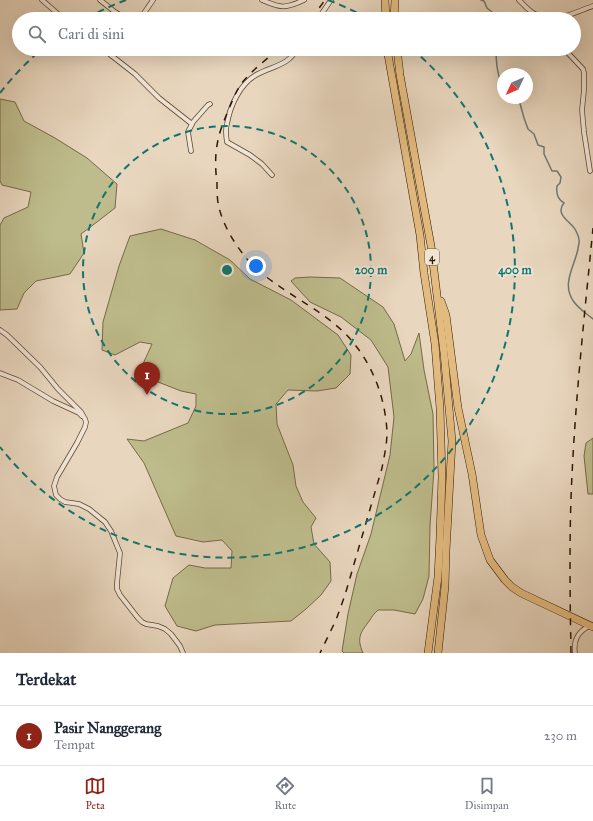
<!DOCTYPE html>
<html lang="id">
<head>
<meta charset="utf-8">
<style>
  :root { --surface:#fff; --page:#f2f2f3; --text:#1f2937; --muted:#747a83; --line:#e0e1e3; --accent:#8f2418 }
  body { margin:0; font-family:"IM FELL Great Primer",serif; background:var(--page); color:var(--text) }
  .compass { position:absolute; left:497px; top:68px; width:36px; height:36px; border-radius:50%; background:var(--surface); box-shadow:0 4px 16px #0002; rotate:226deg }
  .you { position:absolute; left:256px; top:266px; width:14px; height:14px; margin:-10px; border:3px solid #fff; border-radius:50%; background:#1a73e8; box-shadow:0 0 0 6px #1a73e833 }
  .badge { display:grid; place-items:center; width:26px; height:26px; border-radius:50%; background:var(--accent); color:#fff; font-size:13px; font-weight:700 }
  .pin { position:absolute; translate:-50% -33px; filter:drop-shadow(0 1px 2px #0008) }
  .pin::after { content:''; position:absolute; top:21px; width:14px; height:12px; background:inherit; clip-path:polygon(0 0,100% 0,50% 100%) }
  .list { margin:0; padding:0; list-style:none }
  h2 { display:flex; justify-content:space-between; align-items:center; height:52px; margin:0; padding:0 16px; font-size:17px }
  h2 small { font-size:13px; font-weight:400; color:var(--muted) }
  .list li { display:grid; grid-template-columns:26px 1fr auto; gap:12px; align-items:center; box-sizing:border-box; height:60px; padding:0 16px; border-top:1px solid var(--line) }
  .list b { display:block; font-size:15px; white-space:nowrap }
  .list p { margin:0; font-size:13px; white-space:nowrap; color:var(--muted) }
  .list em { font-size:13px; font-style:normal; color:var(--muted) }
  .icon { flex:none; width:22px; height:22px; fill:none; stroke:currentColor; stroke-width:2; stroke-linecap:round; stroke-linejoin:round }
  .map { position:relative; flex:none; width:593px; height:653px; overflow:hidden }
  .search { position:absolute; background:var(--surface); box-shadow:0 4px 16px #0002; left:12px; right:12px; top:12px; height:44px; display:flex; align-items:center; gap:10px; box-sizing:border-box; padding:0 14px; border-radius:22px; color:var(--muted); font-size:15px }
  .sheet { height:112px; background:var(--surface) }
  nav { display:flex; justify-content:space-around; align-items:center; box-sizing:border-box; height:56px; border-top:1px solid var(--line); background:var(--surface); font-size:11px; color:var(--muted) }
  nav a { display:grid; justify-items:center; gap:2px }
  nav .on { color:var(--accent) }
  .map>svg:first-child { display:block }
  .green { fill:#bebc8c; stroke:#766a46 }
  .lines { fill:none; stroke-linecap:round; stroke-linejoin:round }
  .stream { stroke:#707771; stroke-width:1.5 }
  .minor-casing { stroke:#5d4830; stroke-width:5.5 }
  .motorway-casing { stroke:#2f1800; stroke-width:8 }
  .minor { stroke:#f0e4d5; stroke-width:4 }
  .motorway { stroke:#e4bb7f; stroke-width:7 }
  .rail { stroke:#2f1800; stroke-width:1.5; stroke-dasharray:7 7; stroke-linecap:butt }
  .ring { fill:none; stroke:#0f766e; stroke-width:2; stroke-dasharray:7 5 }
  .labels { text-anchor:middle; stroke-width:3.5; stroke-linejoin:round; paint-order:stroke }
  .shield { fill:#f0e4d5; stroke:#695540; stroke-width:1 }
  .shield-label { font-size:10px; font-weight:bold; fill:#2f1800 }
  .centre { fill:#0f766e; stroke:#f0e4d5; stroke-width:2 }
  .ring-label { font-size:12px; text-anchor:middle; font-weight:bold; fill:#0f766e; stroke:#f0e4d5; stroke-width:3.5; stroke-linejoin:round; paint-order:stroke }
</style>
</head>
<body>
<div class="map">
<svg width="593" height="653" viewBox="0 0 593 653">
  <rect width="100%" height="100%" fill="#e8d6be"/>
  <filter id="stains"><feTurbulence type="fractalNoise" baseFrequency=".005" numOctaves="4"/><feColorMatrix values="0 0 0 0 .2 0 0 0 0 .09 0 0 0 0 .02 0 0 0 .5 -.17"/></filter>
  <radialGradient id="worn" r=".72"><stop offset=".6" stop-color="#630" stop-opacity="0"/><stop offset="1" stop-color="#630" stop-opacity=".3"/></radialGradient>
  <g class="green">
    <polygon points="0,99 15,102 24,121 55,138 87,158 117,184 115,208 97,222 81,234 84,253 70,274 36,281 24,293 17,309 0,310 0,225 4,218 28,207 31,192 2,185 0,181"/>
    <polygon points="161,229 195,240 230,260 250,279 291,300 338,335 351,355 350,374 336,388 317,391 288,390 276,404 277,424 293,465 296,486 303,502 316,518 311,527 314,544 330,562 331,581 321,595 306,609 291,621 215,625 196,631 177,626 165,606 173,578 189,565 205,568 231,568 232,551 222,540 203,542 176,536 144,463 127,439 144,441 188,423 196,406 196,394 181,391 153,380 142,366 152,344 140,342 115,355 102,350 103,322 119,266 130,236"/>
    <path d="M310,277L340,278L383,307L394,324L405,361L411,354L419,333L424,370L433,414L434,469L430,526L429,576L423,599L415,614L394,610H378C375,613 372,616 370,620C361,632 356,637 363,653H344L342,651L348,614L357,574L371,534L390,455L394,417L388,367L371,340L341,317L310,302L291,281L295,278Z"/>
    <polygon points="593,438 593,494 588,494 584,456 586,443"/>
  </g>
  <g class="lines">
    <g class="stream">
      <polyline points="481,0 484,1 487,8 492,12 494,19"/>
      <path d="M496,49C496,61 497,76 503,86"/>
      <path d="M516,98L519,100L524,118L528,129L534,134L538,145L544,147V154L552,171H557L561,177L560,183L557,186C556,193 557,199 564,203C554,215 572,222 576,231C577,233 579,237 579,240C580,242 578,246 578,249C574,268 561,284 574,302C579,309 587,314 593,319"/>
    </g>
    <defs>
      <g id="minor">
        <polyline points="42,0 64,19"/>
        <polyline points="100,0 115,12 127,19"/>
        <path d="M262,0C280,8 285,9 304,0"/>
        <path d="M519,0C524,5 529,11 535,14C554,25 575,12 593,6"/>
        <polyline points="140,19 153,0"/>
        <polyline points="318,19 331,0"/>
        <polyline points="103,49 135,74 159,98 192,124"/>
        <polyline points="567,49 568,53 583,69 584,73 584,90 582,110 584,132 590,171"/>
        <polyline points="112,56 118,49"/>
        <polyline points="191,151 188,132 193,122 208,105 210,104"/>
        <path d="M272,175L262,164L250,155L227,142C226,136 225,130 227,124C230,106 240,84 256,75C272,66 288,66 297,49"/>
        <polyline points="0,330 7,335 40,367 58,389 81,412 85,419 86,422 85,427 77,443 57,477 54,486 56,495 60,499 65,502 79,504 89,509 105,522 111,531 120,553 117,583 117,589 120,595 138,618 142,622 146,624 158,626 165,629 171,634 180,646 183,653"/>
        <polyline points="0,373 18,380 53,401 79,413 82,416"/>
        <path d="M575,653C573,640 578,632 589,626"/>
      </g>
      <g id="motorway">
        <polyline points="385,0 386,19"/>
        <polyline points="394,19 395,0"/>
        <polyline points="387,49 420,235 424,273 435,344 440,408 442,477 440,537 438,577 428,653"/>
        <polyline points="397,49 400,75 431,246 444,353 452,441 446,551 445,586 438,653"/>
        <polyline points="441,301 446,315 458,408 472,474 481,535 490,560 505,580 512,587 521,593 593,627"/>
      </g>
    </defs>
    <use href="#minor" class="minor-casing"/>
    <use href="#motorway" class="motorway-casing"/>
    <use href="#minor" class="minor"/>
    <use href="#motorway" class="motorway"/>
    <g class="rail">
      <polyline points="311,19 325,0"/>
      <path d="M278,49C266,60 251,71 241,84C235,93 232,102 228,111C224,121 220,130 218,140C215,154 215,168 217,182C217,189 217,196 218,203C222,224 234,243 247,259C270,285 306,301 332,322C366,348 385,390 387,432C387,445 384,457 382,468L345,595L336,620L320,653"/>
      <path d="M571,653C570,594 569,533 572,475C576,392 585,310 593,228"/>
    </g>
  </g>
  <g class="ring">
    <circle cx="227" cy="270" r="144"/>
    <path d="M0 93A288 288 0 0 1 42 49M87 18A288 288 0 0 1 126 0M328 0A288 288 0 0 1 367 18M412 49A288 288 0 1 1 0 447"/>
  </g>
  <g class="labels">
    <rect class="shield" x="425" y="249" width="14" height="16" rx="3"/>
    <g class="shield-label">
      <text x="432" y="261">4</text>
    </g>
  </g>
  <circle cx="227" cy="270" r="6" class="centre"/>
  <g class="ring-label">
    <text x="371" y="274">200 m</text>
    <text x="515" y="274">400 m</text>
  </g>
  <rect width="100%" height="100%" filter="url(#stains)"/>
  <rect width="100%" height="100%" fill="url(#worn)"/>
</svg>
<svg class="compass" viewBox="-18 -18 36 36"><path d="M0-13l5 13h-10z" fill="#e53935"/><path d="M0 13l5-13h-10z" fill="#747a83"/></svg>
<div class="you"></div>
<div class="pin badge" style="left:147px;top:395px">1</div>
<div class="search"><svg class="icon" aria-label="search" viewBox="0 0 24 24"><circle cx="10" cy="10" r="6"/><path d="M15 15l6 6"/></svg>Cari di sini</div>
</div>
<section class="sheet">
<h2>Terdekat<small></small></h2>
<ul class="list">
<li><span class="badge">1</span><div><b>Pasir Nanggerang</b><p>Tempat</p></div><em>230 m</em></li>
</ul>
</section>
<nav>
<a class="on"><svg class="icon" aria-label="map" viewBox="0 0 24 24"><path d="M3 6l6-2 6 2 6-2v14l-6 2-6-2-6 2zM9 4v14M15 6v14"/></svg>Peta</a>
<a><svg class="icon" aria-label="directions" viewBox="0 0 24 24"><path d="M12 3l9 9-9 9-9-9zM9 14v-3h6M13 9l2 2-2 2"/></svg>Rute</a>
<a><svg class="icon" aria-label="saved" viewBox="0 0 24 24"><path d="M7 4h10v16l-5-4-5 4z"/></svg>Disimpan</a>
</nav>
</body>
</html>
